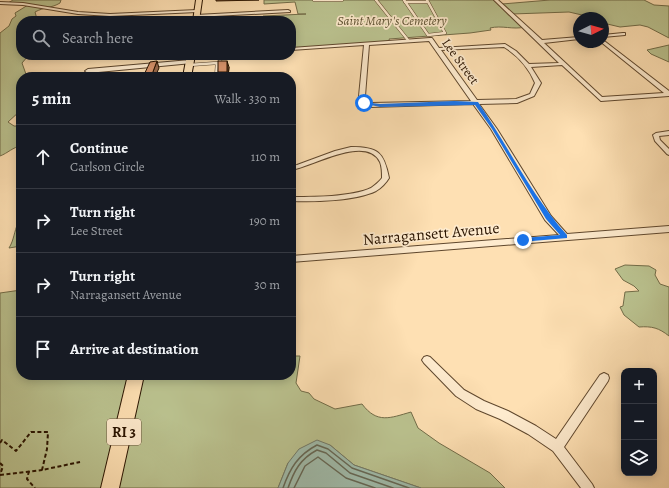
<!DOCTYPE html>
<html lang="en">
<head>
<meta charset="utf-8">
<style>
  :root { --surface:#171b24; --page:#20242c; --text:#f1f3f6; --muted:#9ea1a6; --line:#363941 }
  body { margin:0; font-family:Alegreya,serif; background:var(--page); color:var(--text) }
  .controls { position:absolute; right:12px; bottom:12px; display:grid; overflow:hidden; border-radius:8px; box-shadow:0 2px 10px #0003 }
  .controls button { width:36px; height:36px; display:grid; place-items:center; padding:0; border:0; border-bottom:1px solid var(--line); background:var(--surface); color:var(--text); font:20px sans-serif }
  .compass { position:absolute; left:573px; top:12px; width:36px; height:36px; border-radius:50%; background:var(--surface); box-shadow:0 2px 10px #0003; rotate:85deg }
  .stop { position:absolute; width:12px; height:12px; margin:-9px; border:3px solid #1a73e8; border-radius:50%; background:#fff }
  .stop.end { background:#1a73e8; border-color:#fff; box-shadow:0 1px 4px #0008 }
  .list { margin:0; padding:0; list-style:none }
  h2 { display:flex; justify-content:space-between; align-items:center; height:52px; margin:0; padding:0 16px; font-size:17px }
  h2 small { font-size:13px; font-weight:400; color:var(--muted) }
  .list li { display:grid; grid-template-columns:26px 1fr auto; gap:12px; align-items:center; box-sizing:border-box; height:64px; padding:0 16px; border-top:1px solid var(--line) }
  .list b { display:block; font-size:15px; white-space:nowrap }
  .list p { margin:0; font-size:13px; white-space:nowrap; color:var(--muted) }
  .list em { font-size:13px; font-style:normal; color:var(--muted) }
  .icon { flex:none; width:22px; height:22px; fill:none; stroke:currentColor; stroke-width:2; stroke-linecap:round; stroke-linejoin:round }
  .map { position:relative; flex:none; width:669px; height:488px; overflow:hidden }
  .search { position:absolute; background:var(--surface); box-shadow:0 2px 10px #0003; left:16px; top:16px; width:280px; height:44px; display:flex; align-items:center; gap:10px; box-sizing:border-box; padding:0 14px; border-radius:16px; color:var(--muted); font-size:15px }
  .panel { position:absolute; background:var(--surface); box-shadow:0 2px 10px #0003; left:16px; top:72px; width:280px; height:308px; border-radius:16px }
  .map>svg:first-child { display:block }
  .green { fill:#bbc390; stroke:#726c48 }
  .water { fill:#a0bdad; stroke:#717968 }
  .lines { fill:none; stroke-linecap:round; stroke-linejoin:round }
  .shore { stroke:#656856; stroke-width:1.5 }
  .lane-casing { stroke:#5f472d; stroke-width:3.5 }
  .street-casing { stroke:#5f472d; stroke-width:2 }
  .primary-casing { stroke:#2a1400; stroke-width:2 }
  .path { stroke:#2a1400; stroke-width:2; stroke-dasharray:4 2.5; stroke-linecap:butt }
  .lane { stroke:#feebce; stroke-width:2.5 }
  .street { fill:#feebce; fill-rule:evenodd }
  .primary { fill:#fee0b3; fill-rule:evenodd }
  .wall { fill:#bb7f5c; stroke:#2a1400 }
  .shaded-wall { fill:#98684b; stroke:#2a1400 }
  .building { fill:#d9946b; stroke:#2a1400 }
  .route { fill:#1a73e8 }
  .labels { text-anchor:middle; stroke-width:3.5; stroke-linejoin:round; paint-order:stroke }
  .far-park-label { font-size:13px; font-style:italic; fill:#5d5132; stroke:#feebce }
  .far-street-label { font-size:13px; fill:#2a1400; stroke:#feebce }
  .shield { fill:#feebce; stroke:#6a543e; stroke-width:1 }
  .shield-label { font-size:15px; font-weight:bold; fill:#2a1400 }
  .street-label { font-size:16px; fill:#2a1400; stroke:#feebce }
</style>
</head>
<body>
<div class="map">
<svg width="669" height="488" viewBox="0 0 669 488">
  <rect width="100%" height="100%" fill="#fee0b3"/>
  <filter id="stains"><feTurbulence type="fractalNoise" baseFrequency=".005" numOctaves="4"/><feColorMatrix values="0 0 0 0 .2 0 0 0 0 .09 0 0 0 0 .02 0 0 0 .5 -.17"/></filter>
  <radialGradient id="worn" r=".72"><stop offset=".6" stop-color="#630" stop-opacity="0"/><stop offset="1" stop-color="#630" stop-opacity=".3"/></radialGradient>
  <g class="green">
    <path d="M13,0H61L60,3C52,8 44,7 35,12L37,19H46V21H21V55H32L28,56L22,63L27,77H21V107L20,111L8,122L14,126H21V146C13,147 8,153 0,156V33L9,26L12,19L16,16L15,13L28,5L8,3Z"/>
    <path d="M264,0H497L502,4L550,0H644L654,5L669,6V38L648,27L640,25L620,27L603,23V18H595L569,12L512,14L525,27C513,30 502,25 490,28L491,30L470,33L389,39L390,42L291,49V21H264L263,16L306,14H298L295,2L264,4Z"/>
    <polygon points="669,45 669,62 651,54 647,50"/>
    <path d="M18,223H21V246L9,248C14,240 14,232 18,223Z"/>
    <path d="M625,265L649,266L656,270L655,275L660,284L669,287V336C659,328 652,326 639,327L624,315L620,307L623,306L625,292L639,291L634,286L623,280L615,269Z"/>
    <path d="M21,290V375H291V356H300L296,383L301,391L309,393L314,399L335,409L362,404C377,424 390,418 411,412L418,428L439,443L490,473L505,488H421L354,465L330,445L288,463L278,488H0V293Z"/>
  </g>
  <polygon class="water" points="317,440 330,445 354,465 421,488 278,488 288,463 299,449"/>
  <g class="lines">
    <g class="shore">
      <path d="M283,488C290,468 298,455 317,445L328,449L352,468L409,488"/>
      <path d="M288,488C294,471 300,459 317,450L326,453L350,473L393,488"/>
      <polyline points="294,488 305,466 318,457 346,478 375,488"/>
    </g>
    <defs>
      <g id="lane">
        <polyline points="314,0 342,0"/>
        <polyline points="376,0 408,40"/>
        <polyline points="404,0 428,35 445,33 427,0"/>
        <polyline points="405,2 427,2"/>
        <polyline points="217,63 220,63 221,55"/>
        <polyline points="189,65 217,63 216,77 212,77"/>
        <polyline points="198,77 199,74"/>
        <polyline points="205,77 206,74"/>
      </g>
      <g id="street">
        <path d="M494,0H498L542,40L579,37V39L544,43L602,97L664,93L601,42H603V40L669,91V96L601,101L562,65L531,67L541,83L534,96L517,103L479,104L497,129L551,216L567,234L669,226V232L291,262V256L559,235L545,220L491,129L473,104L371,107L362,104L359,96L364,45L291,50V48L430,38H432L439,48L505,44L516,51L529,64L559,63ZM429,41L471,101L371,103L367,102L365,96L369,45ZM504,47C517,55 529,68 535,83L530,94L516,99L477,100L441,50Z"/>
        <polygon points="0,2 23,3 78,12 110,14 197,10 199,11 197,12 110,16 78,14 23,5 0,4"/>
        <polygon points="288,10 290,11 290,12 196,17 194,16 196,15"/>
        <polygon points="623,33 625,33 625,35 603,37 603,35"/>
        <path d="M189,55H204C201,58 192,58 189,55Z"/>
        <polygon points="190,60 192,61 192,63 88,73 85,71 88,69"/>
        <polygon points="669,131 669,135 659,136 660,140 669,149 669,155 667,154 655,141 653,135 656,133"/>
        <path d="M351,147C378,147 384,152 389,178C386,183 381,188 376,191C355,201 314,202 291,201V197C312,197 352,197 371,188C375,185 379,182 382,178C382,173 382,167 380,162C366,134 312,167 291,170V166L297,165L335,151Z"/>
        <polygon points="427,356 430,357 464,390 484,401 508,411 536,426 556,439 600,375 604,373 608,375 609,378 608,381 564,447 592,484 594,488 581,488 553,451 528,434 500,419 476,409 456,396 424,363 422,360 424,357"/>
      </g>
      <g id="primary">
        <polygon points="196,0 202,0 199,21 193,21"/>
        <polygon points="187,55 195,55 191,77 183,77"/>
        <polygon points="128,375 144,375 119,488 101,488"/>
      </g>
    </defs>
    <use href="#lane" class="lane-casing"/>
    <use href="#street" class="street-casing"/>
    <use href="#primary" class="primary-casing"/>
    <g class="path">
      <polyline points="0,443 2,440 16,451 31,432 48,432 47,449 42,470 80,462"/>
      <polyline points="0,463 3,466 0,475"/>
      <polyline points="29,471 27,479 35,488"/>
      <polyline points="0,475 42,470"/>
    </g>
    <use href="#lane" class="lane"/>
    <use href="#street" class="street"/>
    <use href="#primary" class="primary"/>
  </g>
  <g class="wall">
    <polygon points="216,0 259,0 216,1"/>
    <polygon points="229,67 228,77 219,77 218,72"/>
  </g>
  <g class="shaded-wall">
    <polygon points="157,61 159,68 155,77 151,77"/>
    <polygon points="227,61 229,67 228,77 227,72"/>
  </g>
  <g class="building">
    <polygon points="157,61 151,77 143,77 150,62"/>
    <rect x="218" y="61" width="9" height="11"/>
  </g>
  <path class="route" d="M454,101L478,102C508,146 532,196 567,235V238L521,242L520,240L523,238L560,235L546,219L492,129L475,105L380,107L362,103L364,102L380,104Z"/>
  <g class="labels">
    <g class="far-park-label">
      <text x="392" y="25">Saint Mary's Cemetery</text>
    </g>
    <g class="far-street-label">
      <text transform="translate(461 61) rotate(54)" y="5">Lee Street</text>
    </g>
    <rect class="shield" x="107" y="419" width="34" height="26" rx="3"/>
    <g class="shield-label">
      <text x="124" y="437">RI 3</text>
    </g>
    <g class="street-label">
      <text transform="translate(431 233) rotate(-5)" y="6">Narragansett Avenue</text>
    </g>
  </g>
  <rect width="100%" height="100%" filter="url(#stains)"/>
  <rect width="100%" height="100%" fill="url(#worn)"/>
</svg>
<div class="controls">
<button>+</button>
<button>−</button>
<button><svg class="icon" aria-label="layers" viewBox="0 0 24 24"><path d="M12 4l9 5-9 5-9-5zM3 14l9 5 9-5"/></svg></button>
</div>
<svg class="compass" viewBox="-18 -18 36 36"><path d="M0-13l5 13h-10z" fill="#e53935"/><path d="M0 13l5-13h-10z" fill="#9ea1a6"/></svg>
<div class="stop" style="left:364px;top:103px"></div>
<div class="stop end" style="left:523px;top:240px"></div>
<div class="search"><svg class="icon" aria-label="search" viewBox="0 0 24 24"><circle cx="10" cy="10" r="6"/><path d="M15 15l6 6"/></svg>Search here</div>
<section class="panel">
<h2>5 min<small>Walk · 330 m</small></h2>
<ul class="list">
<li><svg class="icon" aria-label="ahead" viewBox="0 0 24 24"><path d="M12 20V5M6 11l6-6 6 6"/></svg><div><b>Continue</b><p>Carlson Circle</p></div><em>110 m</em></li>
<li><svg class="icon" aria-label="right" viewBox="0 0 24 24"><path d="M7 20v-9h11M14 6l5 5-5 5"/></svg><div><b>Turn right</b><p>Lee Street</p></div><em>190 m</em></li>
<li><svg class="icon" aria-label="right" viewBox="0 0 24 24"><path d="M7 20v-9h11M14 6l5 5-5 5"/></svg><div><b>Turn right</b><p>Narragansett Avenue</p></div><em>30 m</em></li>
<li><svg class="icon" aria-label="arrive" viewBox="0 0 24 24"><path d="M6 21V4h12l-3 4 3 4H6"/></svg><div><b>Arrive at destination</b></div></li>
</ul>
</section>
</div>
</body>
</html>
